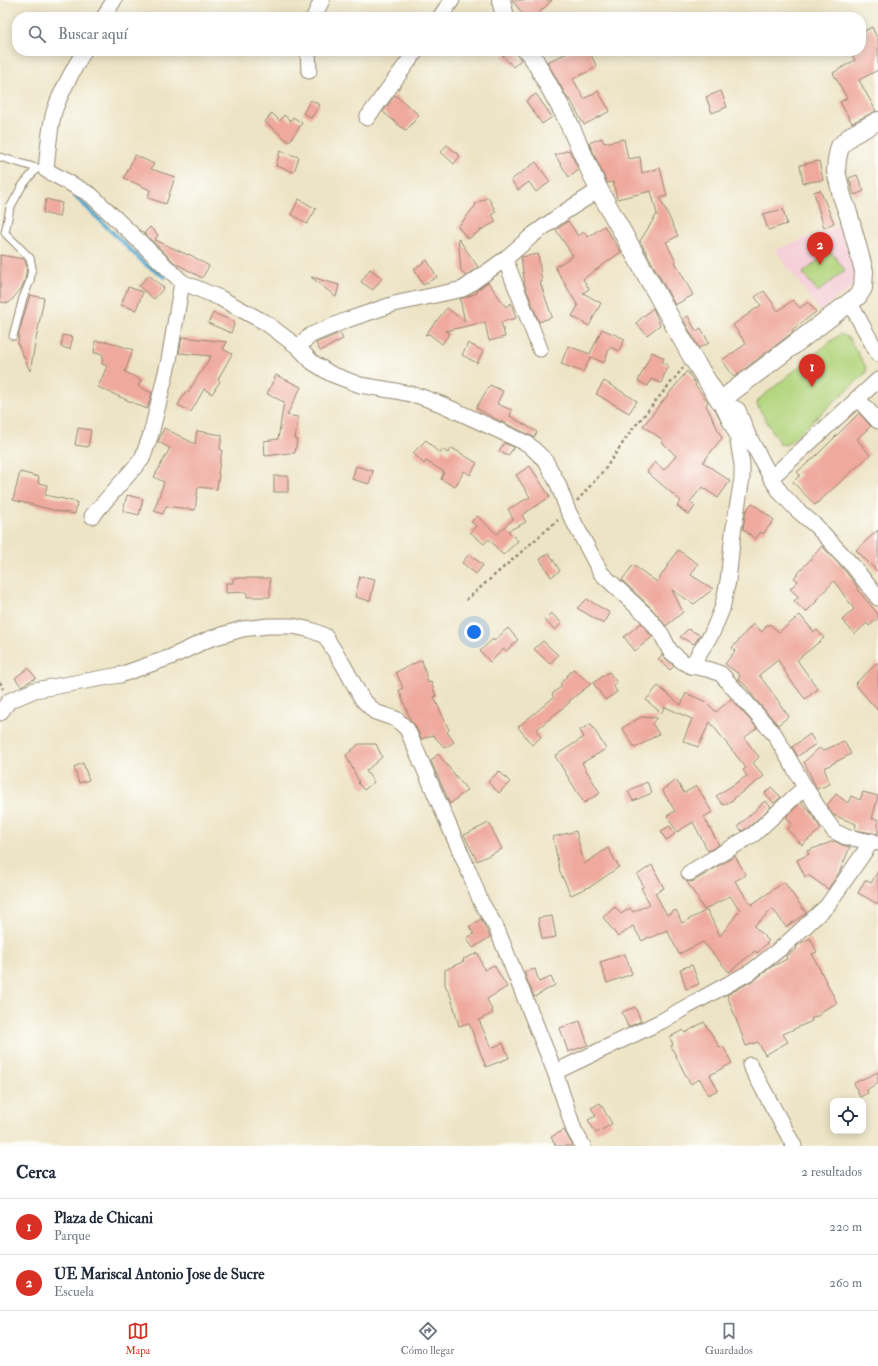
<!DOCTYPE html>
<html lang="es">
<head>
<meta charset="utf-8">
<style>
  :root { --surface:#fff; --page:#f6f6f7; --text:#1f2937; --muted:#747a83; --line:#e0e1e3; --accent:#d93025 }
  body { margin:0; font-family:"IM FELL Double Pica",serif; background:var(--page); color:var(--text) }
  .controls { position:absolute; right:12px; bottom:12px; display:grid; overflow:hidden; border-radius:8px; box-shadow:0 2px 10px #0003 }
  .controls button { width:36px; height:36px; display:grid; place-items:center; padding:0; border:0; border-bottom:1px solid var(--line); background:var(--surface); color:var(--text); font:20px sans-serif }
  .you { position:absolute; left:474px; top:632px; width:14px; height:14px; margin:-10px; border:3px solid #fff; border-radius:50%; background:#1a73e8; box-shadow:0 0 0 6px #1a73e833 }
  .badge { display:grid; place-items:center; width:26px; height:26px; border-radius:50%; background:var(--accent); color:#fff; font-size:13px; font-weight:700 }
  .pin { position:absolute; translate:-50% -33px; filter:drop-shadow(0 1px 2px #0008) }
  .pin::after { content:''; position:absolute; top:21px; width:14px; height:12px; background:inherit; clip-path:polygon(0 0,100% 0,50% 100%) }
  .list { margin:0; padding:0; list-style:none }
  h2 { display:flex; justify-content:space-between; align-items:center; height:52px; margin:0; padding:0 16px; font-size:17px }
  h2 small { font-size:13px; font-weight:400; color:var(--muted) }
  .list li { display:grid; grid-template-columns:26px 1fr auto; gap:12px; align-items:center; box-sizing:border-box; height:56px; padding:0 16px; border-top:1px solid var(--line) }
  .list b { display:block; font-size:15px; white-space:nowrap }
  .list p { margin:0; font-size:13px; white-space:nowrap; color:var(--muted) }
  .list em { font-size:13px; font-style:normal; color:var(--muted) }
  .icon { flex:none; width:22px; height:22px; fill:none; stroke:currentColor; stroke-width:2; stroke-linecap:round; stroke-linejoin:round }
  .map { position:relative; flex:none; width:878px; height:1146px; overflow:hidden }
  .search { position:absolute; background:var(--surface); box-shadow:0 2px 10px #0003; left:12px; right:12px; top:12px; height:44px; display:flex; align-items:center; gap:10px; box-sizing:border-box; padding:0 14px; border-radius:16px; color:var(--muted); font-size:15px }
  .sheet { height:164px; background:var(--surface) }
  nav { display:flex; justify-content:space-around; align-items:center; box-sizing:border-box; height:56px; border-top:1px solid var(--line); background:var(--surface); font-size:11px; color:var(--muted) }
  nav a { display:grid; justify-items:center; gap:2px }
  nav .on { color:var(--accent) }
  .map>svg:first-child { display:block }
  .built { fill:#f5cfd9 }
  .green { fill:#b4d67f; stroke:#78804e }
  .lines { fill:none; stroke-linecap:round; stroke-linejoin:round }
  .stream { stroke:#50a5cc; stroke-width:4 }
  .building { fill:#efa99d }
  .service-casing { stroke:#948772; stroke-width:9 }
  .minor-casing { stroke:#948772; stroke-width:17 }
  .tertiary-casing { stroke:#948772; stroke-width:20 }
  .path { stroke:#948772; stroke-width:2.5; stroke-dasharray:3 3; stroke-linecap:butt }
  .service { stroke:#fff; stroke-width:7 }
  .minor { stroke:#fff; stroke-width:15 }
  .tertiary { stroke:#fff; stroke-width:18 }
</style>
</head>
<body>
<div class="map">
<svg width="878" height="1146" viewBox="0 0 878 1146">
  <rect width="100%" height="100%" fill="#fdfcf7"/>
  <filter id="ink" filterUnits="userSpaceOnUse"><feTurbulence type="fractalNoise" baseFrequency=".025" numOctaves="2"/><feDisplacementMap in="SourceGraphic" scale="8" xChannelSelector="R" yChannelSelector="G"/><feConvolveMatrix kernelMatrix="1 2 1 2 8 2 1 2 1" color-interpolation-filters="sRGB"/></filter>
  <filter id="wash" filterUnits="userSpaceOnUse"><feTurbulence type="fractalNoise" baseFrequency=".012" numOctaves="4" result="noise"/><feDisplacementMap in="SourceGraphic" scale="16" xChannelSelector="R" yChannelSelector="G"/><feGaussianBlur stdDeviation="0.9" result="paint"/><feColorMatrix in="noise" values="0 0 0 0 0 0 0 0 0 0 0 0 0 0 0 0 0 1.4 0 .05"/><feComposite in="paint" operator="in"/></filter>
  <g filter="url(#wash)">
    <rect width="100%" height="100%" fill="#ede4c5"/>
    <polygon class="built" points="840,225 860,281 820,311 775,250"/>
    <g class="green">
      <polygon points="830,251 845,270 818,292 803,273"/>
      <polygon points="840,334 848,337 866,367 866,373 786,445 780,444 757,405 758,400"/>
    </g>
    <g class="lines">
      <polyline class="stream" points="75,196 145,264 165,277"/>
    </g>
    <g id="blocks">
      <g class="building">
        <polygon points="512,0 552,0 535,17 525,17"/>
        <polygon points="872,27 878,40 878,70 859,80 876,111 852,123 840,102 847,98 833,73 855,60 850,51 861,51 861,33"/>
        <polygon points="509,51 514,51 521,60 513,67 503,56"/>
        <polygon points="572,51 589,51 597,67 573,79 584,99 598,91 610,111 584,125 570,99 568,99 547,62"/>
        <polygon points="721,91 727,107 712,113 706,97"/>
        <polygon points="536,94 552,117 542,124 526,101"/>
        <polygon points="395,95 419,115 406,131 383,112"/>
        <polygon points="311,100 320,105 311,118 303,113"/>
        <polygon points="272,113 280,121 284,115 291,121 293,117 302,123 289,142 265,122"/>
        <polygon points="602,138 604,143 624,139 628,159 640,157 642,173 660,168 667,196 660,198 678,236 666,242 676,262 675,262 693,295 675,305 640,241 657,214 651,191 617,199 613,182 607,183 589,143"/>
        <polygon points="447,145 460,156 454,164 441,152"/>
        <polygon points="569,150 579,170 569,177 555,155"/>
        <polygon points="280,151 299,157 294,172 276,166"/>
        <polygon points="135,155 154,164 151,169 175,177 166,204 148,198 150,190 124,178"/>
        <polygon points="819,161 823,180 803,183 800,165"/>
        <polygon points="536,162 550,182 536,192 529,182 518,190 511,180"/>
        <polygon points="857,175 864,191 854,195 849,178"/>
        <polygon points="820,190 834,223 824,228 814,192"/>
        <polygon points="488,197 496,212 492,214 496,222 484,228 468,239 458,227 476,205 475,204"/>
        <polygon points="46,199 62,203 59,217 43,213"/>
        <polygon points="299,199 316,209 307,224 291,214"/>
        <polygon points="783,209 787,224 768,230 763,214"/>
        <polygon points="568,221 578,236 584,232 588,237 604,226 621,252 583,279 589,289 583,293 601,303 589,326 572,316 578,306 555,267 573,256 556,230"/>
        <polygon points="150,227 158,235 155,240 188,255 189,254 209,266 202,278 175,263 144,233"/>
        <polygon points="458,238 478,267 465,276 461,270"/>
        <polygon points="538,254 542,282 540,282 552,317 539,322 525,286 521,257"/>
        <polygon points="0,255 24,259 27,267 25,280 21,289 9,303 0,302"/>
        <polygon points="427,260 437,277 423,285 414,269"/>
        <polygon points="370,269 382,278 373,290 361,282"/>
        <polygon points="149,275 164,288 154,299 139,286"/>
        <polygon points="311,277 339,285 336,297"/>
        <polygon points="488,282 506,307 511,303 516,318 501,322 505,337 489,341 485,322 445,331 450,333 442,344 429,334 425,335 447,308 465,322 460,299 477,293 476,291"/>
        <polygon points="128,287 143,292 136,310 121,305"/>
        <polygon points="764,291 778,311 793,300 800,308 808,302 816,312 792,330 793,332 734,377 722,360 746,344 733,325 761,305 755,297"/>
        <polygon points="30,295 44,298 30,371 18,344 19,332"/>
        <polygon points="653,308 660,325 647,335 636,323"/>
        <polygon points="213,313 235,322 231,333 208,323"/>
        <polygon points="688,316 696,331 701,328 709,343 699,348 683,319"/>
        <polygon points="602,329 625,339 619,351 610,347 604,363 591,357 583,372 561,364 568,346 590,354"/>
        <polygon points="340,333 343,339 320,351 316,343"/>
        <polygon points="63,335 73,337 70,349 61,347"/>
        <polygon points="182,337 227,342 223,349 232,354 218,379 220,381 212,394 204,389 191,412 178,405 186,391 188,392 211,356 179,353"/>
        <polygon points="95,341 106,342 106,341 133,350 125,372 141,380 138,386 152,393 147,409 98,387 107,366 102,364 103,354 94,353"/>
        <polygon points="468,343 483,351 477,363 462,355"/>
        <polygon points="652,352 664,358 662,363 668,365 661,383 651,379 648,386 638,381"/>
        <polygon points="687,371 696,384 695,385 708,402 706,405 722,438 703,462 730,481 718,498 702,487 690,502 695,506 689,515 677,506 681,501 647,472 655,462 664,470 676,456 662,442 663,440 643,426"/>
        <polygon points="276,375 301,387 287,415 298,417 295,439 297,439 295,453 290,453 265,456 264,441 278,439 284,402 267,394"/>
        <polygon points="604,381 637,401 629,413 596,394"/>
        <polygon points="490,385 503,391 497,404 512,410 510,416 537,432 534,437 494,418 476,408"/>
        <polygon points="859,413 871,426 857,439 870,455 815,505 793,482 800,475 797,472 816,456"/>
        <polygon points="78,428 91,430 88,447 75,445"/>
        <polygon points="164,428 195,444 197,431 222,435 220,449 222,450 218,474 219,474 217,489 198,487 195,510 166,506 163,514 154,511 164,482 154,477 170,448 158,442"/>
        <polygon points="426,440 440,454 442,449 448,453 452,448 477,463 470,475 464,471 455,487 441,479 444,472 426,461 424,464 413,453"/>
        <polygon points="504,443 514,447 508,456 499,451"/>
        <polygon points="356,466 373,471 369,484 352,479"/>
        <polygon points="530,466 550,497 522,515 526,522 508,531 518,541 503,555 489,539 484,544 470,532 476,526 471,522 477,516 497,534 513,519 508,509 530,497 516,475"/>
        <polygon points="20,472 39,477 38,483 47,485 45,495 77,502 75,514 57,511 13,500"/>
        <rect x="274" y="476" width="14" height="16"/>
        <polygon points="127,495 143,499 139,515 123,511"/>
        <polygon points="752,503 774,520 763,534 761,532 755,539 743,529 746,511"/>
        <polygon points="878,530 878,572 856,550"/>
        <polygon points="822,546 846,572 858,588 857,589 878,614 878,618 869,626 867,623 855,634 842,620 854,609 834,581 816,600 817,601 806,612 794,601 799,597 790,589 798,581 794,578"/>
        <polygon points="678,550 698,564 691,575 713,589 694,604 672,590 683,612 666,626 653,610 622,580 633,565 657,582"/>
        <polygon points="549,553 560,571 551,577 540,559"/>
        <polygon points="469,554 483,565 476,574 462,563"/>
        <polygon points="360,576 375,579 370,601 355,597"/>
        <polygon points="233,578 270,578 270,597 247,597 247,592 226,593 226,583 233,583"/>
        <polygon points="587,599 610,613 604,624 577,608"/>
        <polygon points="551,613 562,623 555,630 544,620"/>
        <polygon points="800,615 814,632 817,630 824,638 797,660 818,689 805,699 789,678 778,660 759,675 780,703 779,704 789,716 778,725 755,699 746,686 738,679 740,675 725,664 735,651 732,648 753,624 762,632 767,625 771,625 779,632"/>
        <polygon points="641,623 652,637 635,651 624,637"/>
        <polygon points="508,628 518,640 506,651 504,649 490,662 480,651 493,639 494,641"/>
        <polygon points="688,629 700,635 694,644 680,637"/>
        <polygon points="543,641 558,655 550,664 534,649"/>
        <polygon points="662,655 674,666 670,670 658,659"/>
        <polygon points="422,660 428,683 431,682 436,696 434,697 449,730 447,732 454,742 445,748 433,735 421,739 415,725 411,721 399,690 403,688 396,672"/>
        <polygon points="878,662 878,711 855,684"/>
        <polygon points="28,668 36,678 21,686 15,678"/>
        <polygon points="573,669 591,684 569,701 570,702 536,730 541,737 532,745 518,727 554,697 552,694 562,686 560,684"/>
        <polygon points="609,672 617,683 613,685 617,692 605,700 593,683"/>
        <polygon points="658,686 681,705 686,693 706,702 716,712 731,699 757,728 744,738 759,757 753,763 764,776 751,786 734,798 735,799 723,805 716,796 747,776 743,770 746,768 710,722 698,747 683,741 692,719 665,707 661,713 646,700"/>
        <polygon points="641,717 657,718 652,723 659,734 635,748 622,728"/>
        <polygon points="591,724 606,749 582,763 600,793 584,803 555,756 584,737 580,730"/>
        <polygon points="810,734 816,744 798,756 792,747"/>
        <polygon points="844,741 851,754 824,768 830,784 817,789 804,762 819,748 823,751"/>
        <polygon points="359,744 376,744 382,757 366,771 374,782 364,790 358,783 359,782 346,755"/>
        <polygon points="438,754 467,790 450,804 431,761"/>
        <polygon points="83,763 89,780 79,783 74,767"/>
        <polygon points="499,771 510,782 499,793 488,782"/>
        <polygon points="676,780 684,793 697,786 712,812 704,817 719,845 708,851 693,822 677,832 667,816 675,811 662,790"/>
        <polygon points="647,782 652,793 633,801 628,791"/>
        <polygon points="771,787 781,797 774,803 765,793"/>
        <polygon points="863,792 878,796 872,819 878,819 878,834 855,830 856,824 833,815 827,805 836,794 848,803 851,796 860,800"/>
        <polygon points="765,801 771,807 749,827 742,831 738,826"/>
        <polygon points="801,802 811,813 821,829 802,845 787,829 792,824 786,817"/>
        <polygon points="489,823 502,849 477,861 464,835"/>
        <polygon points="670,826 675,834 666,840 661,831"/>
        <polygon points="576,831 584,864 608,848 619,867 593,885 571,895 560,872 553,837"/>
        <polygon points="834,841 842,845 850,847 840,871 828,889 808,875 805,877 797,860 809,854 807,851"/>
        <polygon points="735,856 746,875 735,881 751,905 784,882 806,913 786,927 773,909 754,926 769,941 757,953 755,951 729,972 703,942 679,954 667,930 650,938 649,937 642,941 633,926 618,937 603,917 615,907 621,914 630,908 633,912 650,904 641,888 644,886 637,875 652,865 664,888 655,893 667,915 676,910 682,923 707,910 720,936 740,910 730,896 704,910 698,900 699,900 686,881 690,882 694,881"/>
        <polygon points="878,871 878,904 858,893 865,880 871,883"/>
        <polygon points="552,916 556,937 542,939 538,918"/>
        <polygon points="481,919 490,937 473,948 467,938 474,934 469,927"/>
        <polygon points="810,938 817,952 812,954 837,1003 820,1012 821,1014 811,1019 812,1021 783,1034 788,1042 765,1055 758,1042 746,1046 727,995 756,979 771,967 787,959 786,956 797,949 796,947 801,943"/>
        <polygon points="478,953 484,970 494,965 507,987 487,999 493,1013 479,1020 491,1048 503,1043 509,1058 486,1067 469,1023 459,1026 451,997 445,985 445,970 464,961 463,959"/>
        <polygon points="625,954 632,974 607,983 600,962"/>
        <polygon points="692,965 699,984 686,989 680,969"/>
        <polygon points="535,969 539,982 551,977 555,985 534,997 524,972"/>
        <polygon points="635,1007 641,1021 628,1027 622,1012"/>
        <polygon points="580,1021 588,1045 568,1052 560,1028"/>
        <polygon points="704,1022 720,1048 723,1046 732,1063 710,1075 718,1090 708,1095 700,1079 690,1084 671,1046 673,1045 670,1037 683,1030 685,1033"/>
        <polygon points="878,1072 878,1082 867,1090 868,1093 860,1097 854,1083"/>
        <polygon points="600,1103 612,1124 596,1133 588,1120 596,1116 591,1108"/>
        <polygon points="564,1130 573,1146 556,1146 551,1137"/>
      </g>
    </g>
  </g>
  <g filter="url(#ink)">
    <use href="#blocks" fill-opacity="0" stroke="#948772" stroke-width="1"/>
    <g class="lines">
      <defs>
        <g id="service">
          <polyline points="0,157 40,169"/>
          <polyline points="13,336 23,298 30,281 32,267 30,258 5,233 10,208 22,186 37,168"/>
        </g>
        <g id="minor">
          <polyline points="104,17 114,0"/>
          <polyline points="314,17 322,0"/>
          <polyline points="440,17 452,0"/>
          <path d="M84,51C73,71 61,90 54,112C49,131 48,151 46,170L91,195L182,282L220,298L266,323L298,347L312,362L331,374L360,385L396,391L419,396L441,404L528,444L545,460L558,484L568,511L601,573L647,616L662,635L670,651L683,662L691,666L711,670L721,674L775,735L805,787L826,820L834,831L846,837L878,843"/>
          <polyline points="308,51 309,71"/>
          <polyline points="367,118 416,51"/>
          <polyline points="505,259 540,349"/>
          <polyline points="850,303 878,354"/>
          <polyline points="298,347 311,335 347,320 394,304 463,289 505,259 534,234 566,211 599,190"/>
          <polyline points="857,398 878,421"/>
          <polyline points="720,401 738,410 747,433 771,478 781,493 796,509 816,526 853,566 878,598"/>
          <polyline points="771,478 878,380"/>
          <polyline points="92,516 142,459 151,434 169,360 182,282"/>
          <polyline points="691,666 712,633 722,609 728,581 733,533 742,478 742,465 737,435 720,401"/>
          <polyline points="0,713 9,701 35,690 120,675 171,657 209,639 242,629 268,626 293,626 311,630 325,636 344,666 362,699 375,712 396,719 407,729 470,874 481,902 496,927 555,1072 574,1130 583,1146"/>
          <polyline points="689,873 754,834 805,787"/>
          <polyline points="750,1065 794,1146"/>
          <polyline points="555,1072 662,1021 688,1006 752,971 786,944 827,906 872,841"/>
        </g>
        <g id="tertiary">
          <polyline points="501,0 505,17"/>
          <polyline points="528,51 534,59 566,117 599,190 692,357 720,401 858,296 863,288 864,271 849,216 842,196 836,171 837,159 840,146 852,135 878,121"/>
        </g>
      </defs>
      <use href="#service" class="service-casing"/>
      <use href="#minor" class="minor-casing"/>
      <use href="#tertiary" class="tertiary-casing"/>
      <g class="path">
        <polyline points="577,501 605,469 631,431 683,368"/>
        <polyline points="466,600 558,520"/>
        <polyline points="0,682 3,689"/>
      </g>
      <use href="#service" class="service"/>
      <use href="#minor" class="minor"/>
      <use href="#tertiary" class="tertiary"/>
    </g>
  </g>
</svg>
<div class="controls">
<button><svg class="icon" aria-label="locate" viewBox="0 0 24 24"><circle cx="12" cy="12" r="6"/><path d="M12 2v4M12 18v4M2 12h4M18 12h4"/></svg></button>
</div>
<div class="you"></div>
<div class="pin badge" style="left:812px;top:387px">1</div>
<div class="pin badge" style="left:820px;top:265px">2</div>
<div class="search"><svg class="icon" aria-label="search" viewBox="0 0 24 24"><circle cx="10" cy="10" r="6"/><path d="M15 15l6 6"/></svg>Buscar aquí</div>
</div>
<section class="sheet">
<h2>Cerca<small>2 resultados</small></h2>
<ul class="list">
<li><span class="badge">1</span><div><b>Plaza de Chicani</b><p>Parque</p></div><em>220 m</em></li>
<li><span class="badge">2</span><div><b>UE Mariscal Antonio Jose de Sucre</b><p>Escuela</p></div><em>260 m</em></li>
</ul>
</section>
<nav>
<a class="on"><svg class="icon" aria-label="map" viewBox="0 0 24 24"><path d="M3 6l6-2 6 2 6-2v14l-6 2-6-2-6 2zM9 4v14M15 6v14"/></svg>Mapa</a>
<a><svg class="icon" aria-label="directions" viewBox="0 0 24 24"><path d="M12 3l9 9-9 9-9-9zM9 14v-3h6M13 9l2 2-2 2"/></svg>Cómo llegar</a>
<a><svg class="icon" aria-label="saved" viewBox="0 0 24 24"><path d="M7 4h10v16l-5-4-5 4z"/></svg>Guardados</a>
</nav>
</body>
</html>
